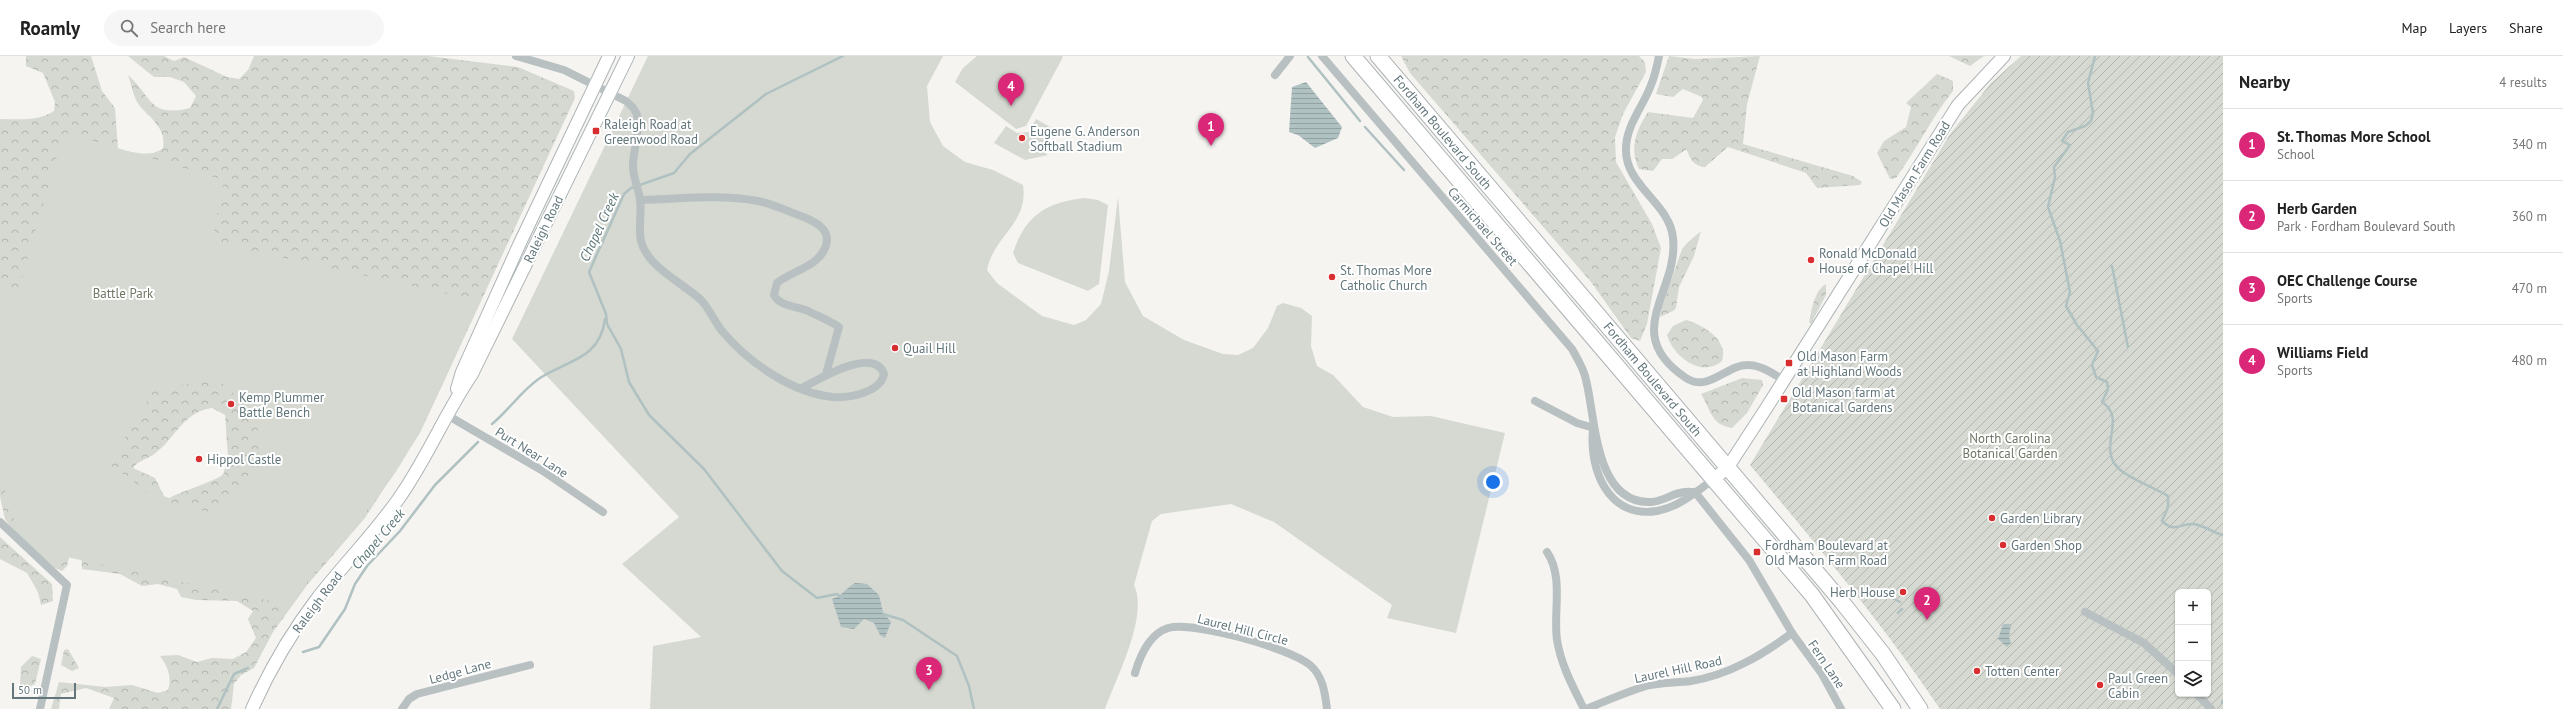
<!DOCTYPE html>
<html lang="en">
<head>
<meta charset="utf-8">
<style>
  :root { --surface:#fff; --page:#f6f6f6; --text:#222; --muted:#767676; --line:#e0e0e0; --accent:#db2777 }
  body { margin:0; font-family:"PT Sans",sans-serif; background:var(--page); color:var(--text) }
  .controls { position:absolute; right:12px; bottom:12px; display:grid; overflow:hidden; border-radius:6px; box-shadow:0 1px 3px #0004 }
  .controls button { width:36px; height:36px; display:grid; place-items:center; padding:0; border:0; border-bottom:1px solid var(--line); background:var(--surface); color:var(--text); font:20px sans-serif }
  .scale { position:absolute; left:12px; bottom:10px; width:64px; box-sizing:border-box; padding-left:4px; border:2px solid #62767b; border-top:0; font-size:11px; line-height:14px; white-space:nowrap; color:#62767b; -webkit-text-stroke:3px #fff; paint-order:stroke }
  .you { position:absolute; left:1493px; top:426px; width:14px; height:14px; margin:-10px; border:3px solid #fff; border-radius:50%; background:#1a73e8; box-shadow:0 0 0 6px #1a73e833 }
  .badge { display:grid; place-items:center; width:26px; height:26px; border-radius:50%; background:var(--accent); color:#fff; font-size:13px; font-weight:700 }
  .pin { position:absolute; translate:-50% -33px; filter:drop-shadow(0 1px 2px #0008) }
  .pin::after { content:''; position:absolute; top:21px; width:14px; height:12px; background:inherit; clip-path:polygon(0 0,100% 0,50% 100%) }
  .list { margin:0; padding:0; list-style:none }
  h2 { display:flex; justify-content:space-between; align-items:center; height:52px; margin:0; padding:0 16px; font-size:17px }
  h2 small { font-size:13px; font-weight:400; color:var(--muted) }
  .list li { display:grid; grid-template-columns:26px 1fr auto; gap:12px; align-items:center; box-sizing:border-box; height:72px; padding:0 16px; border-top:1px solid var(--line) }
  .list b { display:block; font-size:15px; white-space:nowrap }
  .list p { margin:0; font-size:13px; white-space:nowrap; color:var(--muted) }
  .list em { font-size:13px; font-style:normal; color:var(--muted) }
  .icon { flex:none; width:22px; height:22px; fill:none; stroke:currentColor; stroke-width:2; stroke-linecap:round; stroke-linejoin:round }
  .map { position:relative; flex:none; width:2223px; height:653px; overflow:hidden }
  header { display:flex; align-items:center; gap:24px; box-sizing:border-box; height:56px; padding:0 20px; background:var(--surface); border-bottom:1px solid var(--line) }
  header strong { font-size:19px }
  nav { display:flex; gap:22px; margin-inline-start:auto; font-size:14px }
  .search { width:280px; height:36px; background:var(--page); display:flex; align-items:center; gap:10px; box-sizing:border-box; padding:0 14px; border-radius:22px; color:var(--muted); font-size:15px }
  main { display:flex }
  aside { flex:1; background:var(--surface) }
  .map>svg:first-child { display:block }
  .forest { fill:url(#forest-crowns); fill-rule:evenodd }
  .park { fill:#d6d9d1; fill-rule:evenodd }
  .garden { fill:url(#garden-furrows); fill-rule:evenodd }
  .water { fill:url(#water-rules) }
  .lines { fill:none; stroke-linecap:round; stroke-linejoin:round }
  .stream { stroke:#b0c1c2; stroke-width:2.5 }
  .secondary-casing { stroke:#acb4b6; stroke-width:14 }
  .highway-casing { stroke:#adb3b5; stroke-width:17 }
  .street { stroke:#b9c0c1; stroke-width:8 }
  .secondary { stroke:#fff; stroke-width:12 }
  .highway { stroke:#fff; stroke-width:15 }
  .poi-dot { fill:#d82e30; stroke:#fff; stroke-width:1.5 }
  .labels { text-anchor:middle; stroke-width:4; stroke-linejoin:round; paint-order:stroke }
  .poi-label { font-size:13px; fill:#62767b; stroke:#fff; text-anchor:start }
  .street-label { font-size:13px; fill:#62767b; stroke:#fff }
  .park-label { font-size:13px; fill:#6d7864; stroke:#fff }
  .water-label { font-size:14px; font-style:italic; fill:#5c7677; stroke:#fff }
</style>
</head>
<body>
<header>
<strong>Roamly</strong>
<div class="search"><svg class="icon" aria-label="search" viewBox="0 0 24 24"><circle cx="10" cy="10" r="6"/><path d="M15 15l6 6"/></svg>Search here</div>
<nav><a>Map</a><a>Layers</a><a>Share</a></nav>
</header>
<main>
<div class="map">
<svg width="2223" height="653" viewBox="0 0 2223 653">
  <defs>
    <pattern id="forest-crowns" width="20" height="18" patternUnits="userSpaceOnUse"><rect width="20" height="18" fill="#d6d9d1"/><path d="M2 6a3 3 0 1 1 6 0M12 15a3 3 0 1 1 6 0" fill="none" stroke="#b1b5af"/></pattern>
    <pattern id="garden-furrows" width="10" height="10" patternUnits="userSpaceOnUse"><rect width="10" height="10" fill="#d6d9d1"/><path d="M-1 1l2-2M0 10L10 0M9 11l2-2" fill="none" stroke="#b1b5af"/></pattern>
    <pattern id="water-rules" width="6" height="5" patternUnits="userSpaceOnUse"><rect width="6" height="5" fill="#b0c1c2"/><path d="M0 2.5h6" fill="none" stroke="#93a1a3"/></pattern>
  </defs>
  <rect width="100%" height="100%" fill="#f5f4f1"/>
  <g class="forest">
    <path d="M26,0H91L102,35L115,52L118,93C132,96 152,102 163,92C167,70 147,61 137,46C133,38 131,27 128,19C153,41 148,62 190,52L196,40L184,26L170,21H154L128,0H164L174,5L184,1L227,21L239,23L248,14L254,0H428L518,11L574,35L575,42L420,377L365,462L308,528L273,576L254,612L241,619L234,628L231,653H109L114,642L86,632L61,638L59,653H51L59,626L105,631L132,629L158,637L168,634C172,621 168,611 160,600L178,599L197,606L212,602L233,603L246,596L256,582L248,563L253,555L237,545L196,544L181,541L177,533L158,528L142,530L120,518L82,513L81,494L74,481L67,510L62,515L55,512L14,476L5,463L0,441V63C19,63 37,66 54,55L55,46L43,17L26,10ZM212,352L225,359L228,402L223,419C205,429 187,433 169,442L164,440L155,422L133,412C139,404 145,404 153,399C175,384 182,356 212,352Z"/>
    <polygon points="1401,0 1639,0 1645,6 1646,16 1623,58 1615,81 1616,106 1652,168 1661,192 1647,268 1640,285 1631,282 1591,226 1410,17"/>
    <path d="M1669,0L1695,3L1760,0L1747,48L1743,88L1853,120L1862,126L1860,129L1817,132L1806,117L1728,91L1705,111C1695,111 1689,103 1687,93L1672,103H1662L1653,115L1639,113C1629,93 1636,74 1648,56L1693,62L1703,44L1702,41L1683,33L1673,41L1656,38Z"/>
    <polygon points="1949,0 1984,0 1970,10"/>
    <path d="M1937,18L1953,25V35C1932,61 1917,93 1896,122L1890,123L1877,97L1884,85L1906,71L1911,51L1906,47Z"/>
    <polygon points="1701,175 1694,200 1679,231 1676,252 1673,255 1660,261 1661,253 1682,193 1686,188"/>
    <path d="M1826,228V239L1811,268L1809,266C1812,253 1814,235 1826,228Z"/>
    <path d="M1686,264C1703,269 1729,284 1722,305C1701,323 1673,300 1667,279L1673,270Z"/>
    <path d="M1742,322L1762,324L1763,329L1747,357L1732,372C1711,369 1711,354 1701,338Z"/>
    <polygon points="0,481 52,528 53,545 41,549 38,536 27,517 0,503"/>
    <polygon points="68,593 79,612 72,615 61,609 64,594"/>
    <polygon points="32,600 41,603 35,628 27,632 20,631 21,611"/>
  </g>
  <g class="park">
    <path d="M648,0H943L927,30L930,66L943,90L965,106L993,114L1023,129C1029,167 994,179 987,214L997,227L1042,260L1074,269L1086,264L1101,248L1109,215L1118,141L1125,226L1143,260L1184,284L1223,298L1238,299L1253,292L1268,272L1277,250L1283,247L1301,252L1312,260L1311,290L1317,310L1333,319L1363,351L1393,361L1431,360L1505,377L1456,577L1387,562L1392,549L1274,466L1231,448L1161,458L1152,465L1134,529C1149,560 1116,622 1105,653H650L653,590L701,581L622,508L679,461L512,283Z"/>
    <polygon points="977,0 1062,0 1063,1 1026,70 1016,73 955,26 963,12"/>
    <polygon points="1036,63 1052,72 1040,93 1048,99 1025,104 994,87 1006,70 1017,77 1029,76"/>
    <path d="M64,76L224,124L212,186L480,245C454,301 431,361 397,414C365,462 323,503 289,549L62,500L60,508L35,489L15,466L0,419V235L18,236ZM216,322L257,359L260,415L216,457L164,448L109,408L153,335Z"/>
    <path d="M1085,142L1098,144L1108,149L1099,228L1088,235L1018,207L1013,197C1025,159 1047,146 1085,142Z"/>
  </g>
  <path class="garden" d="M2021,0H2223V653H1940C1882,567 1816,488 1750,409L1950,78L1991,27ZM2178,536H2208V638H2178Z"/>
  <g class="water">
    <polygon points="1306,26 1342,71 1338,82 1315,92 1298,79 1289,76 1292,31"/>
    <path d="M855,527L867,528L879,539L883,556L891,566L885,582L880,579L874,567L864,563L854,573L841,571L832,543C842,540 846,532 855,527Z"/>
    <polygon points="2003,568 2011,568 2009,581 2011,587 2007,591 1998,583"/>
  </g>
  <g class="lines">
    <g class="stream">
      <path d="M2095,0L2088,27L2093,57L2091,65L2085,70L2068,76L2062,85L2070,89L2054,111L2055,121L2048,151L2060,185L2070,236L2066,250L2077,269L2098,295L2092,309L2096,321L2107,326L2108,333L2102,346C2128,363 2096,391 2119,413C2132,424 2153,431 2168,440V451L2162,465C2176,478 2179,467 2193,468C2204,469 2213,477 2223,479"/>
      <polyline points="1308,1 1360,65"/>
      <polyline points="1365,71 1404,114"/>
      <polyline points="2112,210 2128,291"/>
      <polyline points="606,258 607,268 621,293 629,326 649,359 704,413 782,515 817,542 837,538 842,542"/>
      <polyline points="606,258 589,216 624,138 631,132 674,117 690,98 766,38 843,0"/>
      <path d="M492,368C509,354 522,334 540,322C568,304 600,303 605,263"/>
      <polyline points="1894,543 1900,546"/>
      <polyline points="1898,557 1902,553"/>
      <polyline points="883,558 903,564 957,600 969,630 974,653"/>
      <polyline points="303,596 319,591 345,553 355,528 367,510 400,475 435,429 478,386"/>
      <polyline points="2222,647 2223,644"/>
      <polyline points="217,653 234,618 248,612"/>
    </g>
    <defs>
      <g id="secondary">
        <polyline points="457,333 462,316 519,189 609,0"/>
        <polyline points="1713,424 1728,411 1767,351 1958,49 2004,0"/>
        <path d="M252,653C269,615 291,577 316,544C342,510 372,480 397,445C426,405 444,359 472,318L628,0"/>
      </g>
      <g id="highway">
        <polyline points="1353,0 1812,539 1893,653"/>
        <polyline points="1378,0 1842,546 1883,598 1920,653"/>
      </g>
    </defs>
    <use href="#secondary" class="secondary-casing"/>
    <use href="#highway" class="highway-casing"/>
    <g class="street">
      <path d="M516,0L564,14L626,45C631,49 635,53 637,59C640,74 634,93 633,107C632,119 638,131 640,143C642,156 638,172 641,185C647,211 683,227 701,244C710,253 714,266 723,276C748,306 792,337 833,341C849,342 880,337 884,318C874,289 818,324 802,332"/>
      <path d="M1322,0L1572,293C1577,302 1582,310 1585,320C1596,358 1593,445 1648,446C1660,447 1669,439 1680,437C1684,435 1690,436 1695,436"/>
      <path d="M1659,0C1657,10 1655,20 1651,29C1643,51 1626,69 1626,93C1625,130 1670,147 1673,182C1679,236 1619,277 1686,322C1709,337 1727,308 1748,309C1761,309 1773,318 1784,324"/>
      <polyline points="1275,19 1290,0"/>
      <path d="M640,144C680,143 719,138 758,145C773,148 787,155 801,160C817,166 834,175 824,194C816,211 790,216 777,227L774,239C780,251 797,250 808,255C818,260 830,265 839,271L826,318"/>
      <polyline points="1535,345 1577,367 1594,372"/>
      <polyline points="447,359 543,415 603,456"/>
      <path d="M1593,374C1589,413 1608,463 1657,455C1679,451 1695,436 1713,424"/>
      <polyline points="1695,436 1749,504 1792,577 1822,618 1841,653"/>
      <polyline points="0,466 67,529 40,653"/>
      <path d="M1547,496C1564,521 1553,556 1557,584C1561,609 1573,631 1584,653"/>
      <polyline points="2085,556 2144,587 2178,618"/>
      <path d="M1135,617C1140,600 1149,578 1168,572C1194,565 1289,592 1310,609C1323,620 1325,637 1327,653"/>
      <polyline points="2197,638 2211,653"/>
      <polyline points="402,653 409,643 417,638 530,609"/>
      <path d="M1586,653C1606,645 1626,636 1646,630C1661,626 1676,627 1691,625C1729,619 1762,599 1792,577"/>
    </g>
    <use href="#secondary" class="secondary"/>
    <use href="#highway" class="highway"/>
  </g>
  <g class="poi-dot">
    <rect x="592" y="71" width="8" height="8" rx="2"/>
    <circle cx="1022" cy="82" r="4"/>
    <circle cx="1811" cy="204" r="4"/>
    <circle cx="1332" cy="221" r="4"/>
    <circle cx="895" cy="292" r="4"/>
    <rect x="1785" y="303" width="8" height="8" rx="2"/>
    <rect x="1780" y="339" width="8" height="8" rx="2"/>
    <circle cx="231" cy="348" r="4"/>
    <circle cx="199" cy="403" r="4"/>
    <circle cx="1992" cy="462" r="4"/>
    <circle cx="2003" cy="489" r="4"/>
    <rect x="1753" y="492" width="8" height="8" rx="2"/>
    <circle cx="1903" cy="536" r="4"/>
    <circle cx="1977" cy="615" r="4"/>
    <circle cx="2100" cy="629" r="4"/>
  </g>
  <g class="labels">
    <g class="poi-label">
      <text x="604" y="73">Raleigh Road at<tspan x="604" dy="15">Greenwood Road</tspan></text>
      <text x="1030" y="80">Eugene G. Anderson<tspan x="1030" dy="15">Softball Stadium</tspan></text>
      <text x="1819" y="202">Ronald McDonald<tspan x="1819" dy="15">House of Chapel Hill</tspan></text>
      <text x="1340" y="219">St. Thomas More<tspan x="1340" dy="15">Catholic Church</tspan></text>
      <text x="903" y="297">Quail Hill</text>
      <text x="1797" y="305">Old Mason Farm<tspan x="1797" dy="15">at Highland Woods</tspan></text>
      <text x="1792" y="341">Old Mason farm at<tspan x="1792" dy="15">Botanical Gardens</tspan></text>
      <text x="239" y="346">Kemp Plummer<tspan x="239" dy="15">Battle Bench</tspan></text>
      <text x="207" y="408">Hippol Castle</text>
      <text x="2000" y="467">Garden Library</text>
      <text x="1765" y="494">Fordham Boulevard at<tspan x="1765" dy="15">Old Mason Farm Road</tspan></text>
      <text x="2011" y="494">Garden Shop</text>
      <text x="1895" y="541" text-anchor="end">Herb House</text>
      <text x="1985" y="620">Totten Center</text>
      <text x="2108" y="627">Paul Green<tspan x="2108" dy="15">Cabin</tspan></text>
    </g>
    <g class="street-label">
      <text transform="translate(1443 76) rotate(50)" y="5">Fordham Boulevard South</text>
      <text transform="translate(1914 118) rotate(-58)" y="5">Old Mason Farm Road</text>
      <text transform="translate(1483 170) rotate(49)" y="5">Carmichael Street</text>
      <text transform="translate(543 173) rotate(-64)" y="5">Raleigh Road</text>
      <text transform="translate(1653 323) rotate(50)" y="5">Fordham Boulevard South</text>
      <text transform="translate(532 396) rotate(32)" y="5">Purt Near Lane</text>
      <text transform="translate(317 546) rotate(-53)" y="5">Raleigh Road</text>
      <text transform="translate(1243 573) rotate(14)" y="5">Laurel Hill Circle</text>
      <text transform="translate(1827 608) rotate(56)" y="5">Fern Lane</text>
      <text transform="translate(1678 613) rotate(-12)" y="5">Laurel Hill Road</text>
      <text transform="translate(460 615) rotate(-15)" y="5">Ledge Lane</text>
    </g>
    <g class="park-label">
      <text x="123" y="242">Battle Park</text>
      <text x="2010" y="387">North Carolina<tspan x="2010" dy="15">Botanical Garden</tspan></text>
    </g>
    <g class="water-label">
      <text transform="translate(599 171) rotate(-65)" y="5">Chapel Creek</text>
      <text transform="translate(378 483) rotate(-50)" y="5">Chapel Creek</text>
    </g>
  </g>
</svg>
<div class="controls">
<button>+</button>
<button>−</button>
<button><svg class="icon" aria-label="layers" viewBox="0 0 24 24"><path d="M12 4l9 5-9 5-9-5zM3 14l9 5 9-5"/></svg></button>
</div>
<div class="scale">50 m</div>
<div class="you"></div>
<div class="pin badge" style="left:1211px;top:90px">1</div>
<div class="pin badge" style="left:1927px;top:564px">2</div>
<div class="pin badge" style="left:929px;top:634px">3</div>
<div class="pin badge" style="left:1011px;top:50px">4</div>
</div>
<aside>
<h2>Nearby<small>4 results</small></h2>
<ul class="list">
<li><span class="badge">1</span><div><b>St. Thomas More School</b><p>School</p></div><em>340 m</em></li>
<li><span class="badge">2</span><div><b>Herb Garden</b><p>Park · Fordham Boulevard South</p></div><em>360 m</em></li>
<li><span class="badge">3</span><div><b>OEC Challenge Course</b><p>Sports</p></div><em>470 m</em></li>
<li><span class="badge">4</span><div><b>Williams Field</b><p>Sports</p></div><em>480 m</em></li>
</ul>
</aside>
</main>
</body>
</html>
